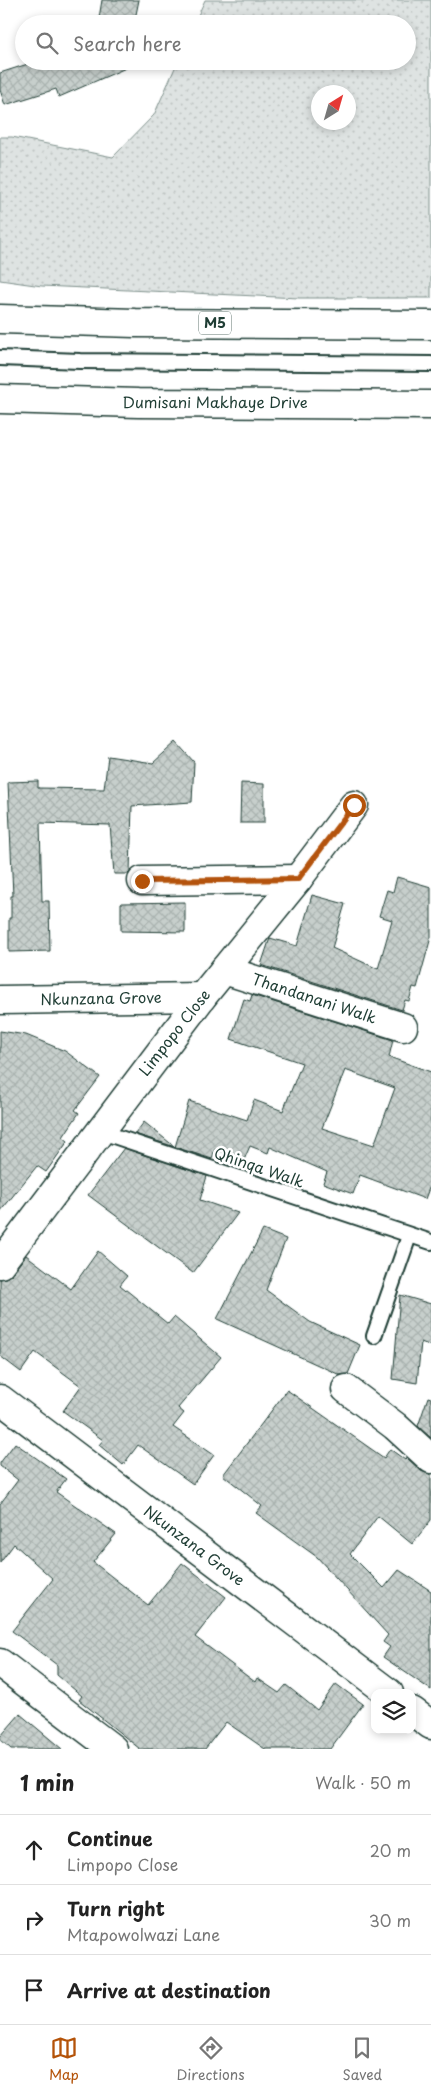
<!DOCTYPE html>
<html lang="en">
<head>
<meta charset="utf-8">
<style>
  :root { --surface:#fff; --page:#f2f2f2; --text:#222; --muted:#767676; --line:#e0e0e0; --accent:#b45309 }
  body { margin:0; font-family:"Playpen Sans",sans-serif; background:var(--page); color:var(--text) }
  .controls { position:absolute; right:15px; bottom:15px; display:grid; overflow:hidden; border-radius:10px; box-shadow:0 2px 8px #0003 }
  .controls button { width:45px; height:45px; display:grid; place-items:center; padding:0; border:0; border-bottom:1px solid var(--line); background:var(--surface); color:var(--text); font:25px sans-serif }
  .compass { position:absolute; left:311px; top:85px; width:45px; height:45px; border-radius:50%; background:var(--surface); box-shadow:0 2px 8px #0003; rotate:37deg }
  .stop { position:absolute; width:15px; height:15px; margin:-11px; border:4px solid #b45309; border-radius:50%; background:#fff }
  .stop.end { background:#b45309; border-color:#fff; box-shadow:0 1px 5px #0008 }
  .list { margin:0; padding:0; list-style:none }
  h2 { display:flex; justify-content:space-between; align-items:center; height:65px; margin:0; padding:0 20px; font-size:21px }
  h2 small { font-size:16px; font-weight:400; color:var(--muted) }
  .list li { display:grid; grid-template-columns:32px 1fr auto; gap:15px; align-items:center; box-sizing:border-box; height:70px; padding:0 20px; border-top:1px solid var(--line) }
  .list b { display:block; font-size:19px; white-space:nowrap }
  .list p { margin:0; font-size:16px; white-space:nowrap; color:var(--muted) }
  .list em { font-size:16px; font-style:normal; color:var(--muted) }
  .icon { flex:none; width:28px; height:28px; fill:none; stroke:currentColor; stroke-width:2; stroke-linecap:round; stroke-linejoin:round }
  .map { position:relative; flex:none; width:431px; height:1749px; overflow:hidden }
  .search { position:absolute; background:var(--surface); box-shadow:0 2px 8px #0003; left:15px; right:15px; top:15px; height:55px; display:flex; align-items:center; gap:12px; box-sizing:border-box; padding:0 18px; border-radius:28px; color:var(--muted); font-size:19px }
  .sheet { height:275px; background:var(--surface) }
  nav { display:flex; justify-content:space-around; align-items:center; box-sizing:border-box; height:70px; border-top:1px solid var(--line); background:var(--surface); font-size:14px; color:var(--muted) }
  nav a { display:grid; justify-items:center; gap:2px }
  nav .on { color:var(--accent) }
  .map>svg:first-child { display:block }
  .grass { fill:url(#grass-dots); stroke:#7e908b; fill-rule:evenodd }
  .building { fill:url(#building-cross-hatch); stroke:#1f3d34; fill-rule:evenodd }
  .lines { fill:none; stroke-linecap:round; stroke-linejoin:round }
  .service-casing { stroke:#1f3d34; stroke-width:18 }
  .minor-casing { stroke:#1f3d34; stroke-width:31 }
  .primary-casing { stroke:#1f3d34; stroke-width:31 }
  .service { stroke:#fff; stroke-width:14 }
  .minor { stroke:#fff; stroke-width:28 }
  .primary { stroke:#fff; stroke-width:28 }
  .route { stroke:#b45309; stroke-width:6 }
  .labels { text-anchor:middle; stroke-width:5; stroke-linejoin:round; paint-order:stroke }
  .shield { fill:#fff; stroke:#627771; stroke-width:1 }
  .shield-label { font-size:14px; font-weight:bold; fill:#1f3d34 }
  .street-label { font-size:15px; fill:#1f3d34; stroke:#fff }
</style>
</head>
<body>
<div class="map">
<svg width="431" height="1749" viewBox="0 0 431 1749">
  <defs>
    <pattern id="grass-dots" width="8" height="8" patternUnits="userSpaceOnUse" patternTransform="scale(1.25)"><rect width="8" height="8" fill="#dee3e2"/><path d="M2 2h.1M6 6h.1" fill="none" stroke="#bec4c2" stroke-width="1.8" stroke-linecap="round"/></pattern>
    <pattern id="building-cross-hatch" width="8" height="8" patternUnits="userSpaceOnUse" patternTransform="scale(1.25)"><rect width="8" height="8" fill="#c7cfcc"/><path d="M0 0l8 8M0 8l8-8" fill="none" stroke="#aab3b0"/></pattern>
  </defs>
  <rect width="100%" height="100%" fill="#fff"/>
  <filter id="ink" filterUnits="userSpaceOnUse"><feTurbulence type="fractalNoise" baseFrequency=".02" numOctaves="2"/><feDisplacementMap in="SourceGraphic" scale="10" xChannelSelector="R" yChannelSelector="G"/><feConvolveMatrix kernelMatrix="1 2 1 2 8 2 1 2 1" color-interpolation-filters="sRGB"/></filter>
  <g filter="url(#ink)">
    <path class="grass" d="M205,0H431V298H299L42,286L0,280V137H12L113,157L154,115L178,61H407V24H194ZM318,92H348V122H318Z"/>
    <g class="building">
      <polygon points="102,0 139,0 134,24 98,24"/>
      <polygon points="37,61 142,61 59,97 56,89 5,105 0,90 0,73"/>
      <polygon points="176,742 194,762 192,802 132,806 130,872 128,874 114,874 110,825 40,823 42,901 49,901 50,951 9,952 9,918 11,918 11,896 13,896 8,782 38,781 38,788 104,789 108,756 153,763"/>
      <polygon points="241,783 264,784 264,823 240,823"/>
      <polygon points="397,877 431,887 431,937 417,988 413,987 409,1001 405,1000 402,1010 261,965 270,938 297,946 312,895 345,904 332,948 378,969 392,920 379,916 387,890 393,892"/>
      <polygon points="185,902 185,932 121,931 121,903"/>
      <path d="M252,995L393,1040L389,1057L431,1072V1183L425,1199L360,1175L353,1194L323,1183L327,1172L270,1147L268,1153L250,1146L244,1160L215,1149L212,1159L135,1134L144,1122L175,1147L189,1101L247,1120L254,1100L283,1111L302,1063L231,1039L244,999L250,1001ZM345,1070L395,1088L374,1145L322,1128Z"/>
      <polygon points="0,1031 26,1035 65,1051 100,1077 75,1110 79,1113 63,1137 68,1141 46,1172 37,1166 0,1212"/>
      <polygon points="124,1148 207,1176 200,1200 238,1213 193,1273 88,1195"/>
      <polygon points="263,1230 286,1239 266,1290 310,1322 360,1345 348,1374 340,1375 217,1319"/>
      <polygon points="98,1251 127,1276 120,1285 168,1324 174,1317 221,1357 178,1408 184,1413 173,1427 214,1455 193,1484 138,1445 123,1465 99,1445 103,1440 63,1411 81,1386 35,1352 21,1372 0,1356 0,1279 6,1278 12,1274 26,1255 71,1289"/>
      <polygon points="400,1295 431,1304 431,1346 421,1342 417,1383 393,1379"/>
      <polygon points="287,1390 384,1458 390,1449 405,1460 406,1457 421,1471 431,1474 431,1520 412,1544 378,1516 350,1554 384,1588 399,1570 431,1591 431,1690 383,1657 390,1647 383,1642 388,1635 317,1557 256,1513 262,1506 223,1475"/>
      <polygon points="428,1397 431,1398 431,1438 418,1426"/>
      <polygon points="15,1443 66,1479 56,1492 116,1534 93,1562 148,1605 182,1563 226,1597 195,1637 255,1682 257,1678 279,1693 286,1685 317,1710 336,1684 363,1704 330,1749 265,1749 226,1722 205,1749 140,1749 79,1700 82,1696 57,1675 57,1665 12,1631 53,1579 14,1544 0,1563 0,1504 18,1480 0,1466 0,1463"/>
      <polygon points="20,1714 62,1749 11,1749 0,1739 0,1737"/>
    </g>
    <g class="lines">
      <defs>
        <g id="service">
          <polyline points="0,358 80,361 431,364"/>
          <polyline points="99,1131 431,1242"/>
          <polyline points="374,1336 409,1236"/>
        </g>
        <g id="minor">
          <polyline points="142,881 298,879"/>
          <polyline points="224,970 403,1027"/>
          <polyline points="0,1000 202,997"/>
          <polyline points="0,1264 202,997 298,879 354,805"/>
          <polyline points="346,1389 395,1426 431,1459"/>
          <polyline points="0,1399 389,1693"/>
          <polyline points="0,1663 113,1749"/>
          <polyline points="412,1711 431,1725"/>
        </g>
        <g id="primary">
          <polyline points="0,319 135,323 431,325"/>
          <polyline points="0,399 138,403 431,405"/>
        </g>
      </defs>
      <use href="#service" class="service-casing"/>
      <use href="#minor" class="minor-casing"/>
      <use href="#primary" class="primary-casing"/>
      <use href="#service" class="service"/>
      <use href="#minor" class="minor"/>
      <use href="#primary" class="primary"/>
    </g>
  </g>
  <g class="lines" filter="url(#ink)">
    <polyline class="route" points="142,881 298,879 354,805"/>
  </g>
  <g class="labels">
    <rect class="shield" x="199" y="311.5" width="32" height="23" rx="4"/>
    <g class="shield-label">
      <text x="215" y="328">M5</text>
    </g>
    <g class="street-label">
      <text x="215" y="408">Dumisani Makhaye Drive</text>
      <text transform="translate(101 999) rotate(-1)" y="5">Nkunzana Grove</text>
      <text transform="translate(314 999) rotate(18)" y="5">Thandanani Walk</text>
      <text transform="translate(175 1033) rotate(-52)" y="5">Limpopo Close</text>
      <text transform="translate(259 1168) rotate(19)" y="5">Qhinqa Walk</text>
      <text transform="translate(194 1546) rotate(37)" y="5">Nkunzana Grove</text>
    </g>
  </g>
</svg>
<div class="controls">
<button><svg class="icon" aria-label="layers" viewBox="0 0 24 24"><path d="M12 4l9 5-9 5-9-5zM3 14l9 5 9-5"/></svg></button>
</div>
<svg class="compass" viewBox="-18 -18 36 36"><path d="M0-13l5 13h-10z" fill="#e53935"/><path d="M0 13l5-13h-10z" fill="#767676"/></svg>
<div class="stop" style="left:354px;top:805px"></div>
<div class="stop end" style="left:142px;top:881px"></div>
<div class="search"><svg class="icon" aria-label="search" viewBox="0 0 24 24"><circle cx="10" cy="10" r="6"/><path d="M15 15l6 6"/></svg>Search here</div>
</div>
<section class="sheet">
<h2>1 min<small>Walk · 50 m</small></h2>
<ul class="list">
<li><svg class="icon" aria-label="ahead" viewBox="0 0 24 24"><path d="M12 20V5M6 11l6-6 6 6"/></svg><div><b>Continue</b><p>Limpopo Close</p></div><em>20 m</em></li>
<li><svg class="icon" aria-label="right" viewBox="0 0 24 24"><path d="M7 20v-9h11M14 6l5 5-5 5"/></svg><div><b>Turn right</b><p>Mtapowolwazi Lane</p></div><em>30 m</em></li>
<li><svg class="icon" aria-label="arrive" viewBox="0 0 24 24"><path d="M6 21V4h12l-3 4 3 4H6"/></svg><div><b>Arrive at destination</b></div></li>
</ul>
</section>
<nav>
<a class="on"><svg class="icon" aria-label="map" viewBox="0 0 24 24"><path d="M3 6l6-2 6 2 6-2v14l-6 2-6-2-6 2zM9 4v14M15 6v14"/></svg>Map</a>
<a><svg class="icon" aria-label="directions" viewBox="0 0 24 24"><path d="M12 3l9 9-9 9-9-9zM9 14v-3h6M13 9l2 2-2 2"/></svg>Directions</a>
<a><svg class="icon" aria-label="saved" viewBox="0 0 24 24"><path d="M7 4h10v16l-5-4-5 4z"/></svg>Saved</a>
</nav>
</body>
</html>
